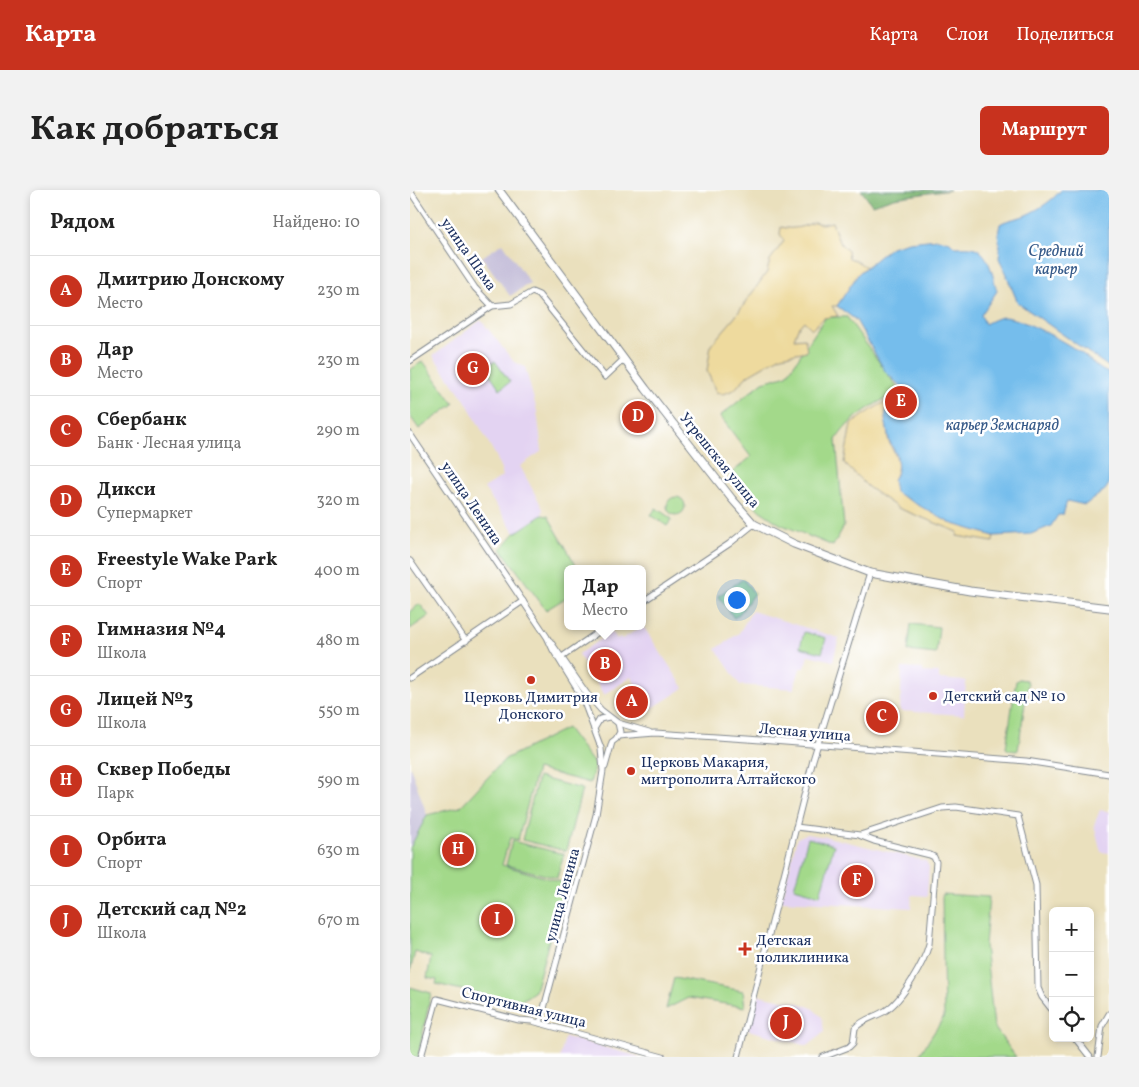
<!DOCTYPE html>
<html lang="ru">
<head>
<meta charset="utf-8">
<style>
  :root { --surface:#fff; --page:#f2f2f2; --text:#222; --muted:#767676; --line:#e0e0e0; --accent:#c8321e }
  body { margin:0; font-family:Vollkorn,serif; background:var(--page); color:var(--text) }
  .controls { position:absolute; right:15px; bottom:15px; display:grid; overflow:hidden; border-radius:8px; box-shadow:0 2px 8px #0003 }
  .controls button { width:45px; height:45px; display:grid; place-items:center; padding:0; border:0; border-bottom:1px solid var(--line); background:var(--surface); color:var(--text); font:25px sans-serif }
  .you { position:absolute; left:326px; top:409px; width:18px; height:18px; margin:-12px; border:4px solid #fff; border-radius:50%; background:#1a73e8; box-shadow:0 0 0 8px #1a73e833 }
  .badge { display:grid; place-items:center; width:32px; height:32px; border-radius:50%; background:var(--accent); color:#fff; font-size:16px; font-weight:700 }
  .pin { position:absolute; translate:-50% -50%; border:2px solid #fff; box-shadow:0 1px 5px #0006 }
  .popup { position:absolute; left:154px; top:375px; width:82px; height:65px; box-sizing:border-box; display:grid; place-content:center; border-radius:8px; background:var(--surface); filter:drop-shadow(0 1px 4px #0005); font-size:16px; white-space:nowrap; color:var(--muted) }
  .popup b { font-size:19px; color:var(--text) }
  .popup::after { content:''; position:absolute; left:50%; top:100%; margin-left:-10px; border:10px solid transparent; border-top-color:var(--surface) }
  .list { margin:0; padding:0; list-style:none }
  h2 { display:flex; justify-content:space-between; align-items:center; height:65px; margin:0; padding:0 20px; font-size:21px }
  h2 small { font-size:16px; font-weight:400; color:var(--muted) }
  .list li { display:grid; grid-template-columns:32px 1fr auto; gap:15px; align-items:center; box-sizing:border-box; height:70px; padding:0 20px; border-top:1px solid var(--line) }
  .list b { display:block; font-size:19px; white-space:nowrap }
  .list p { margin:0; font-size:16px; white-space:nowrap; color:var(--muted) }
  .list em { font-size:16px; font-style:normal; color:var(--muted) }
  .icon { flex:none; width:28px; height:28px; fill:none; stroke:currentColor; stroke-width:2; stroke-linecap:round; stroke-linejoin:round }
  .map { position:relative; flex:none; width:699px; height:867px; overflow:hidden; border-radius:8px }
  header { display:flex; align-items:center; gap:30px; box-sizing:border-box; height:70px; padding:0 25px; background:var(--accent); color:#fff }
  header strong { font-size:24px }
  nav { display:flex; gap:28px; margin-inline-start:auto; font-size:18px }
  .intro { display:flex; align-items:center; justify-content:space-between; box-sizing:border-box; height:120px; padding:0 30px }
  h1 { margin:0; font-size:35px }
  .button { padding:12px 22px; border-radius:8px; background:var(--accent); color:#fff; font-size:18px; font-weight:700 }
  main { display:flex; gap:30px; padding:0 30px }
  aside { flex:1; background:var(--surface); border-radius:8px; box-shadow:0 2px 8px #0003 }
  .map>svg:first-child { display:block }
  .built { fill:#e3d3f2 }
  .industrial { fill:#c6c0da }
  .green { fill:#a3d98a; stroke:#5f8474 }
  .forest { fill:#82b976; stroke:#4e746a }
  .sand { fill:#eeda9e; stroke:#84847e }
  .water { fill:#74bdec; stroke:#4876a5 }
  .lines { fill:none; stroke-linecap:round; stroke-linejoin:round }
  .minor-casing { stroke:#82888e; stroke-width:7 }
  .major-casing { stroke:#82888e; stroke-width:9 }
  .minor { stroke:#fff; stroke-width:5 }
  .major { stroke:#fff; stroke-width:7 }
  .poi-dot { fill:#c8321e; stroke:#fff; stroke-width:2 }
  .labels { text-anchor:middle; stroke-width:5; stroke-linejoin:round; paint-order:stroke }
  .street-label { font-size:15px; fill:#1b2f5e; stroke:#fff }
  .poi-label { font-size:15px; fill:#1b2f5e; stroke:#fff; text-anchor:start }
  .water-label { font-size:16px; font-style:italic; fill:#365a89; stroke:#fff }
</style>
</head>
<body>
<header>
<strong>Карта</strong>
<nav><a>Карта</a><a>Слои</a><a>Поделиться</a></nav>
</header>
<div class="intro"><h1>Как добраться</h1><a class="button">Маршрут</a></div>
<main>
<aside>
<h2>Рядом<small>Найдено: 10</small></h2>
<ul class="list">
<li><span class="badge">A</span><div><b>Дмитрию Донскому</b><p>Место</p></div><em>230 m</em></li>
<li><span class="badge">B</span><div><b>Дар</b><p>Место</p></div><em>230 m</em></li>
<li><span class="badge">C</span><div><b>Сбербанк</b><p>Банк · Лесная улица</p></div><em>290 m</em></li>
<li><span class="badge">D</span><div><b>Дикси</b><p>Супермаркет</p></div><em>320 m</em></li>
<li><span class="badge">E</span><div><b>Freestyle Wake Park</b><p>Спорт</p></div><em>400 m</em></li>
<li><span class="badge">F</span><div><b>Гимназия №4</b><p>Школа</p></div><em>480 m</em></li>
<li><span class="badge">G</span><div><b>Лицей №3</b><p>Школа</p></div><em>550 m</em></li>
<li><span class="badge">H</span><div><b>Сквер Победы</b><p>Парк</p></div><em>590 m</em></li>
<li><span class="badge">I</span><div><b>Орбита</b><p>Спорт</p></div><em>630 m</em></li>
<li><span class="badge">J</span><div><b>Детский сад №2</b><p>Школа</p></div><em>670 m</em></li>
</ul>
</aside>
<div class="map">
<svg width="699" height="867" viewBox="0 0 699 867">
  <rect width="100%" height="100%" fill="#fff"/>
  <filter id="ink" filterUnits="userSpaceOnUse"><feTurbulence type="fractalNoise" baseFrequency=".02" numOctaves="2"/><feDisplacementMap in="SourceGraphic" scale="10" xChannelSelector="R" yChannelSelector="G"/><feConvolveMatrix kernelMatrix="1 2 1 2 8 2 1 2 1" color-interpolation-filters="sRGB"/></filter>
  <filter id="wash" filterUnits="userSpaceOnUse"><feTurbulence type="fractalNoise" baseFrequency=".0096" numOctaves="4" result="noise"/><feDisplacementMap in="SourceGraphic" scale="20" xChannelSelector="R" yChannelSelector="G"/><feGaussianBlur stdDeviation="1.12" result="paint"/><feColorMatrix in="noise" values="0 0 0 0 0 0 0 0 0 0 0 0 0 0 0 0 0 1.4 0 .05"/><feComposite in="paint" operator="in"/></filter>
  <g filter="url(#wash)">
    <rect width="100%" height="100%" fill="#eae0bd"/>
    <g class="built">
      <polygon points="71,130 104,172 115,177 127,221 132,261 110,276 133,319 132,325 105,343 74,298 93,286 87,268 55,210 23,166"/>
      <polygon points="342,421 429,448 423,471 398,465 395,478 390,478 384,499 330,495 306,459 329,443"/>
      <polygon points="233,436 274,498 241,519 221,487 194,505 168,464 202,442 207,449 210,447 212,449"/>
      <polygon points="492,478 513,479 513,482 529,483 529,489 556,491 554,525 490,521"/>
      <polygon points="690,620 699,622 699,663 691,662 684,635"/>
      <polygon points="396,644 417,647 516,671 519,677 517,706 502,705 501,718 371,711 387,648"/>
      <polygon points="349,805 392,814 402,818 412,827 414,842 398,856 338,840"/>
      <polygon points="155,847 231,867 150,867"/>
    </g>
    <g class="industrial">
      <polygon points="93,53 120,93 100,106 72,67"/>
      <polygon points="0,576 17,625 0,658"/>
    </g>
    <g class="green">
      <path d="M416,127H437L489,200C464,216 442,224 426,250L434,336L423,356L370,334L349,320L319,285L341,267L310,226L353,192L377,185Z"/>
      <polygon points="13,171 44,214 9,239 0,226 0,180"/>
      <polygon points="85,171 100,192 90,199 75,177"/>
      <circle cx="266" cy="316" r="9"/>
      <polygon points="246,318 262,329 257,336 241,325"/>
      <polygon points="132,325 138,326 168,379 158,379 157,407 136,420 91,359 105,343"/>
      <polygon points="333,389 344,403 330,423 324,428 308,406"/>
      <polygon points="10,414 19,426 0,439 0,421"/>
      <polygon points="501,434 529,437 526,464 498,461"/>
      <polygon points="394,442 416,448 412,463 390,457"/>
      <polygon points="609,489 616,490 618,493 608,560 606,561 599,560 596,558 606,491"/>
      <polygon points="157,538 185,575 180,593 127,579 108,650 100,648 92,675 155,693 125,801 108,813 26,794 27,790 17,788 21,767 5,762 0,782 0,658 17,625 50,617 95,569"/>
      <polygon points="128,587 172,599 156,661 112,650"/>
      <polygon points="398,648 424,655 410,705 384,698"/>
      <polygon points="102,651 154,664 147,688 96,675"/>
      <polygon points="532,704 579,707 575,755 584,837 606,867 508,867 534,827"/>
      <polygon points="264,788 333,801 335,817 278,808 256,819"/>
      <polygon points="0,797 21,803 8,867 0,867"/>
    </g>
    <polygon class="forest" points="451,0 540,0 484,8 462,15"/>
    <g class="sand">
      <path d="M404,32L411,34L422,32L429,52L438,61L439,68L445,70L456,77L449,83L427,116H422L428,126L414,128L402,139L394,131L388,138L384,149L395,148L397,161L371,166L338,185L324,200L313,204L306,202L297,181L301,155L325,127L357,82L360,70L374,51L370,44L371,37C382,40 394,37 404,32Z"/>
      <path d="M478,211C476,224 476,234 478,248C482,265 494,269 483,290L515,318L540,333L584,346L583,352L547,346L548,342L488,318L458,297L434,273L441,234C454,226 465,216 478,211Z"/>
    </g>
    <g class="water">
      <path d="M651,0H699V177L608,113L589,68L590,58L588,44L590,34C598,29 607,29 616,25C629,19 642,11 651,0Z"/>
      <path d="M527,49L540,52L545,57C552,57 560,56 565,58C580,64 583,88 587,101L571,125L575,134C581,131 586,128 593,127C611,127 655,152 671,163C681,170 688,180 699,183V294L695,300L675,315L657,311L653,325H648L641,336L621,344L584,346L540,333L485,302L483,290L488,281L487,266L479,250L475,228L478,211L496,202L475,181L446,130L427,116L449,83L481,57L499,52Z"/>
    </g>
  </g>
  <g filter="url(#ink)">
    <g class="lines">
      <defs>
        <g id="minor">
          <polyline points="0,1 65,98 82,116"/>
          <polyline points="0,171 82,116 101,114 122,102 129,105 195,187 214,169"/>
          <polyline points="0,244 137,447 143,460 172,507 191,558 193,581 186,625 130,833"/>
          <polyline points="0,371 56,451"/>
          <polyline points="232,412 319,354 344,334"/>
          <polyline points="140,451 177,504 191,520 208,533 210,542 206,549 202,552 195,577"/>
          <polyline points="152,467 197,436"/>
          <polyline points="0,488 113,411"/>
          <polyline points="208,533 239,542"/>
          <polyline points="184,539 190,529 199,527"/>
          <polyline points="208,546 245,543 337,549 616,571 699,584"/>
          <polyline points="386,637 450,645 532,618 546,617 608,626 626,695 628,798 632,807 643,821"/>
          <polyline points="665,848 680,867"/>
          <polyline points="11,867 27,809 109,830 122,831 253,867"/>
          <polyline points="328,867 403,570 460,383"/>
          <path d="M413,867L439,857L443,853L445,838C453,829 465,827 475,821C492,811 514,773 519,754L526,672L524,667L520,665L464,651L451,646"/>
          <polyline points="688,867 692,836 699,824"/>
        </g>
        <polyline id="major" points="89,0 236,199 322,309 344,334 384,354 460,383 560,401 699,418"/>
      </defs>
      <use href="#minor" class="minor-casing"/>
      <use href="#major" class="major-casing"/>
      <use href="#minor" class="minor"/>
      <use href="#major" class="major"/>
    </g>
  </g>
  <g class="poi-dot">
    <circle cx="121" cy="490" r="5"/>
    <circle cx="523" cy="506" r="5"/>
    <circle cx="221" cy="581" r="5"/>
    <path d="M332.5 751.5h5v5h5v5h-5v5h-5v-5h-5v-5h5z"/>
  </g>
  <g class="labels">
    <g class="street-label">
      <text transform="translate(59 64) rotate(55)" y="5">улица Шама</text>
      <text transform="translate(310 270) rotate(51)" y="5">Угрешская улица</text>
      <text transform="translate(62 313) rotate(56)" y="5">улица Ленина</text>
      <text transform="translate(395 542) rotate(5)" y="5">Лесная улица</text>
      <text transform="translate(152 705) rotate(-75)" y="5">улица Ленина</text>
      <text transform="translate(114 817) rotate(14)" y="5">Спортивная улица</text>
    </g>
    <g class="poi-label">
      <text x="533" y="511">Детский сад № 10</text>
      <text x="121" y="512" text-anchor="middle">Церковь Димитрия<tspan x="121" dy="17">Донского</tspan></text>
      <text x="231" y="577">Церковь Макария,<tspan x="231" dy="17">митрополита Алтайского</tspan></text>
      <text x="346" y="755">Детская<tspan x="346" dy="17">поликлиника</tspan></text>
    </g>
    <g class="water-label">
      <text x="646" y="66">Средний<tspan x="646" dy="18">карьер</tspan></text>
      <text x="592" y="240">карьер Земснаряд</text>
    </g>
  </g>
</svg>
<div class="controls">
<button>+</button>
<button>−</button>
<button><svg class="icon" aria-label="locate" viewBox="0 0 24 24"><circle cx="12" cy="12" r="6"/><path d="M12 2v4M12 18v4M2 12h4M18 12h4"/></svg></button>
</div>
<div class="you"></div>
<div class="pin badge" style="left:222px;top:512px">A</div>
<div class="pin badge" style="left:195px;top:475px">B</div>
<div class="popup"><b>Дар</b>Место</div>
<div class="pin badge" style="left:472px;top:527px">C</div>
<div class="pin badge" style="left:228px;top:227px">D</div>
<div class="pin badge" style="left:491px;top:212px">E</div>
<div class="pin badge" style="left:447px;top:691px">F</div>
<div class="pin badge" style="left:63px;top:179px">G</div>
<div class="pin badge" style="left:48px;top:660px">H</div>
<div class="pin badge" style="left:87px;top:730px">I</div>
<div class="pin badge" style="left:376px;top:833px">J</div>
</div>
</main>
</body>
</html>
